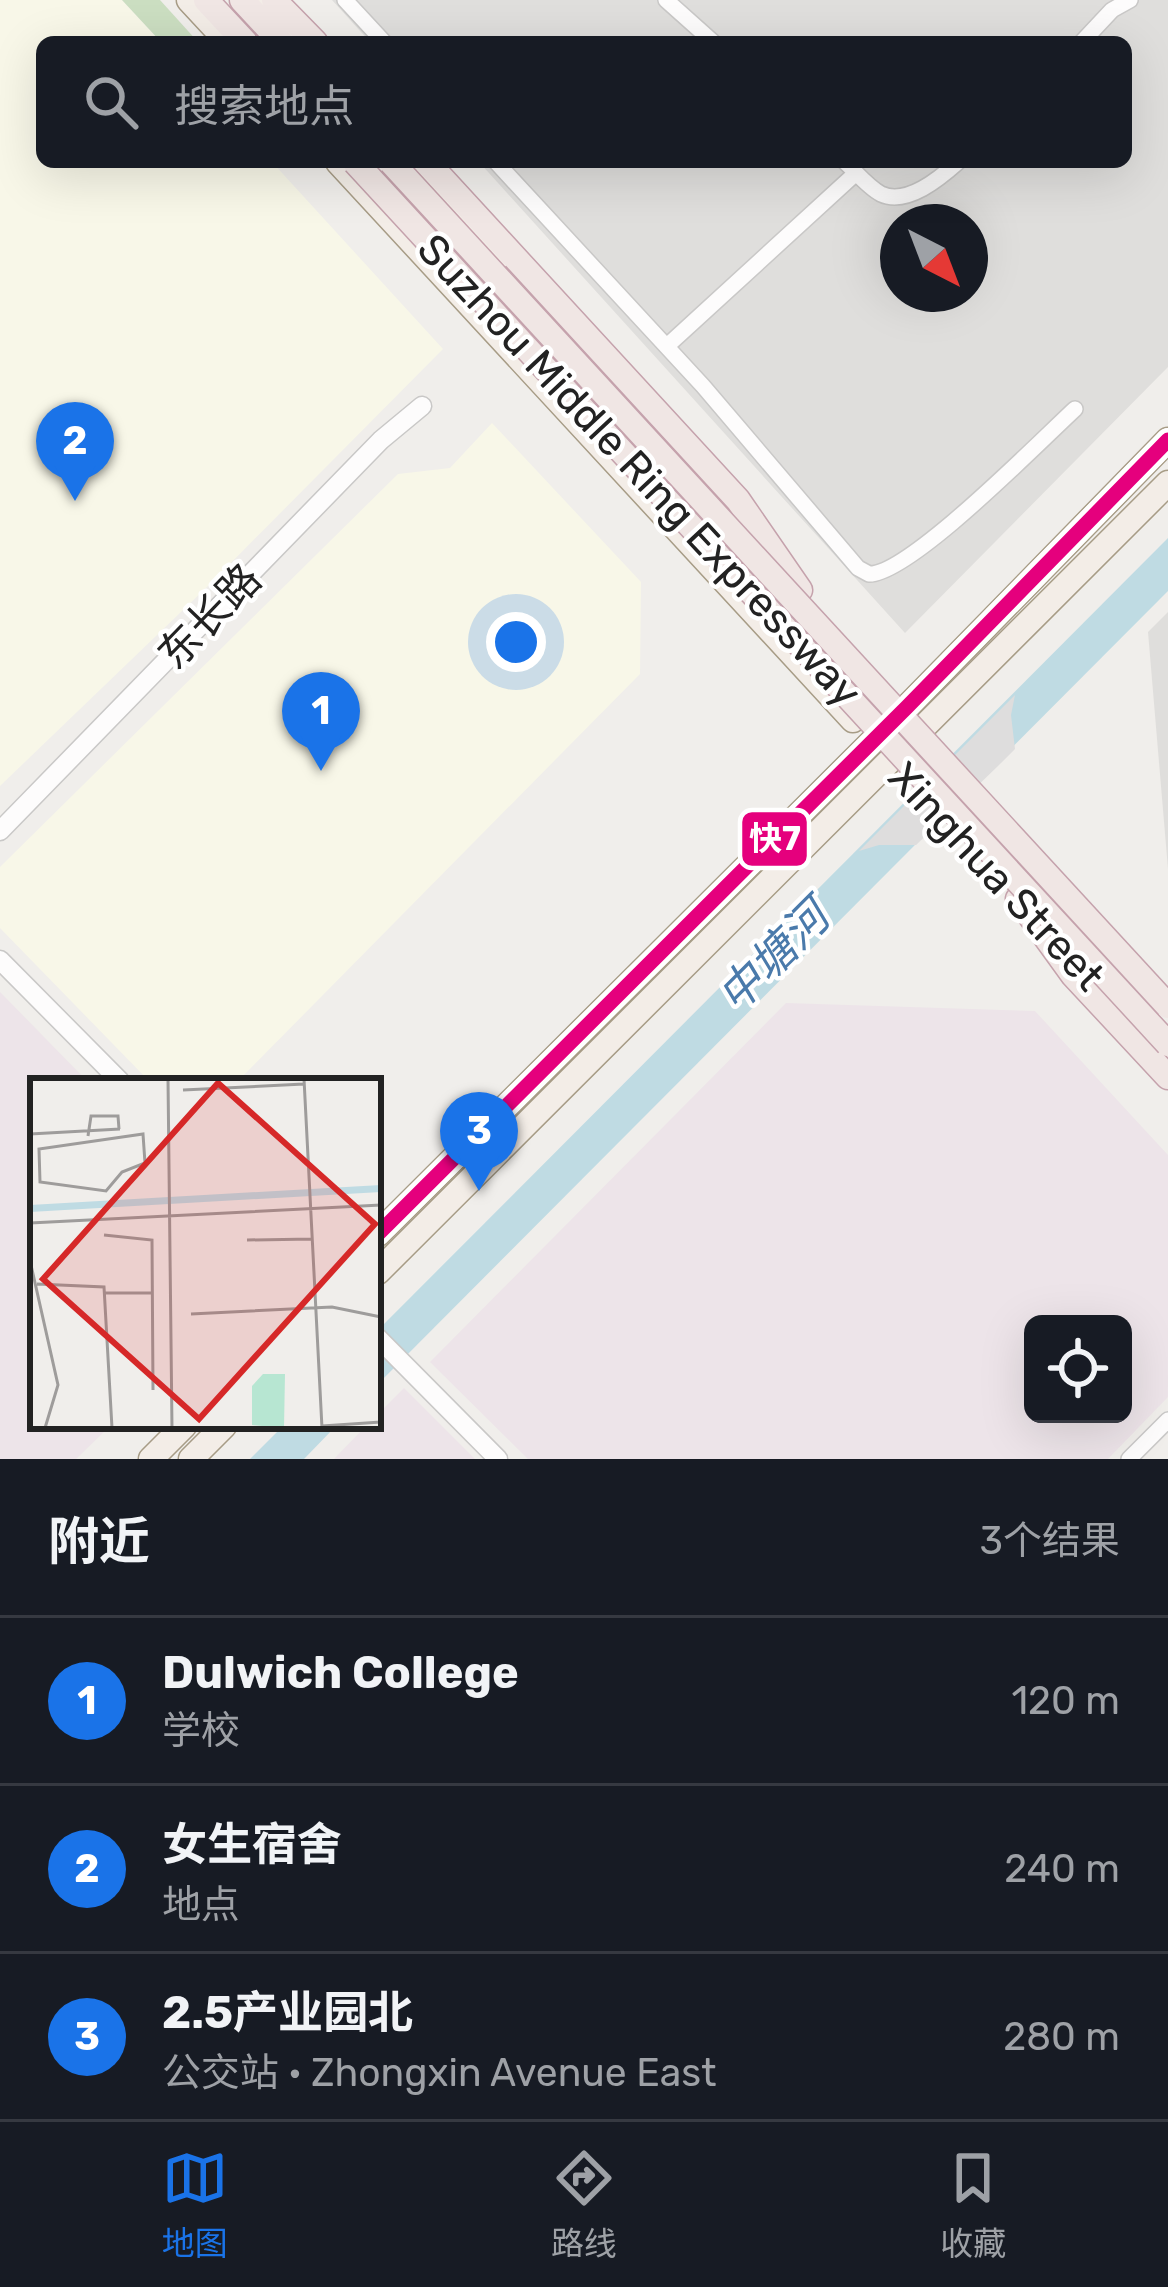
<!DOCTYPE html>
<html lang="zh">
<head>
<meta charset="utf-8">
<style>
  :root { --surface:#171b24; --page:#20242c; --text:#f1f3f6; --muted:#9ea1a6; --line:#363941; --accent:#1a73e8 }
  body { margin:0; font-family:Rubik,"Noto Sans SC",sans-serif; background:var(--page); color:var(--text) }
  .controls { position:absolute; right:36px; bottom:36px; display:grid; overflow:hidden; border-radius:18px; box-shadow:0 12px 48px #0002 }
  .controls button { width:108px; height:108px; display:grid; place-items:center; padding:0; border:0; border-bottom:3px solid var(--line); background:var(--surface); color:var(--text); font:60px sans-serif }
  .compass { position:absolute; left:880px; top:204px; width:108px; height:108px; border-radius:50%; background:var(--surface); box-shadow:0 12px 48px #0002; rotate:138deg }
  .you { position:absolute; left:516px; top:642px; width:42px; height:42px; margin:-30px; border:9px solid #fff; border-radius:50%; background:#1a73e8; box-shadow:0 0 0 18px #1a73e833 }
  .badge { display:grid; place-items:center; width:78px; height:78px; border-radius:50%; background:var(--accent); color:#fff; font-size:39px; font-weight:700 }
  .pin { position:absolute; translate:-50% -99px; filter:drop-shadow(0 3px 6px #0008) }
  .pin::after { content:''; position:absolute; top:63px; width:42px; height:36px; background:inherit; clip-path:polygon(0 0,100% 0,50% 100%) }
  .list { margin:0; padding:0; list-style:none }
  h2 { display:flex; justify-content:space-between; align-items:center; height:156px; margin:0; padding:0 48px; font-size:51px }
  h2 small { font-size:39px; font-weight:400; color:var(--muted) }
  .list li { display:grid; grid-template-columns:78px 1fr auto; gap:36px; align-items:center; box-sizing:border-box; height:168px; padding:0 48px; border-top:3px solid var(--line) }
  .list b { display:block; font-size:45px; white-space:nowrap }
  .list p { margin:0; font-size:39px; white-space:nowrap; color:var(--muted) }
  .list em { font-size:39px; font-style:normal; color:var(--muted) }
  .icon { flex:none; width:66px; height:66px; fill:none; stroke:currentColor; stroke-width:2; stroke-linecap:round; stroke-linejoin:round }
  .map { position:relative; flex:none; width:1168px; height:1459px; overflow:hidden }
  .search { position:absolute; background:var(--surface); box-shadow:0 12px 48px #0002; left:36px; right:36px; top:36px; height:132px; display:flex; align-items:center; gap:30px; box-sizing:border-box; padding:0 42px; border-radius:18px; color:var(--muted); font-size:45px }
  .sheet { height:660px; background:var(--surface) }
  nav { display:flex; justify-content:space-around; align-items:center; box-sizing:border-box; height:168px; border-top:3px solid var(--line); background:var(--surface); font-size:33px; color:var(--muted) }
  nav a { display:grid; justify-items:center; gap:6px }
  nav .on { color:var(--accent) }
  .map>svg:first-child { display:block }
  .residential { fill:#dfdedc; fill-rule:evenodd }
  .industrial { fill:#ede4e9; fill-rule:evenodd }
  .education { fill:#f8f7e8 }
  .forest { fill:#cbdec1 }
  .water { fill:#bfdbe3 }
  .pier { fill:#dedddd }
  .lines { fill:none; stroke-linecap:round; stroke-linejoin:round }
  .minor-casing { stroke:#c9c8c7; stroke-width:18 }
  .tertiary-casing { stroke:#c9c8c7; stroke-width:21 }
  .primary-casing { stroke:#a79c86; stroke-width:27 }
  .trunk-casing { stroke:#c5a2ac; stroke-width:27 }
  .minor { stroke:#fdfcfc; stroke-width:15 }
  .tertiary { stroke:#fdfcfc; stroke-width:18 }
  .primary { stroke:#f3ede7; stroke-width:24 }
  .trunk { stroke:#f0e6e4; stroke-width:24 }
  .trunk-bridge-casing { stroke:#c5a2ac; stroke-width:27; stroke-linecap:butt }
  .trunk-bridge { stroke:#f0e6e4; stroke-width:24 }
  .bus-1-casing { stroke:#fff; stroke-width:24 }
  .bus-1 { stroke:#e5007d; stroke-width:15 }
  .labels { text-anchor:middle; stroke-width:9; stroke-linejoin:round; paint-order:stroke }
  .street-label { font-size:42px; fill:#222; stroke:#fff }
  .water-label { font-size:45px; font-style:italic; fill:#4a7aab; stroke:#fff }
  .inset-road { fill:none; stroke:#9e9c9b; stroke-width:3 }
  .view { fill:#d62828; fill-opacity:0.15; stroke:#d62828; stroke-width:6 }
  .inset-edge { fill:none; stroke:#222; stroke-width:6 }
  .line-badge { stroke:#fff; stroke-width:4.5 }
  .badge-label { font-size:33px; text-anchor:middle; font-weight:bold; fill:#fff }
</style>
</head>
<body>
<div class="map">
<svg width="1168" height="1459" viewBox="0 0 1168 1459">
  <rect width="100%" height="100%" fill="#f0eeeb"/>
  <g class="residential">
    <path d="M332,0H1168V367L905,633L479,162H1126V42H370ZM898,222H970V294H898Z"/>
    <polygon points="1168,612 1168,869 1148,632"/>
  </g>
  <g class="industrial">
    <polygon points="0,992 87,1081 33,1081 33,1426 110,1426 76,1459 0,1459"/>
    <path d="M786,1003L1035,1011L1168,1155V1397L1108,1459H528L430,1362ZM1033,1324H1123V1414H1033Z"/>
    <polygon points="404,1388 475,1459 334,1459 366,1426 378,1426 378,1414"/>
  </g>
  <g class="education">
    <polygon points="0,0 122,0 161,42 42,42 42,162 272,162 443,349 208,586 0,786"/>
    <polygon points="492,423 641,582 640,674 238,1081 149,1081 0,928 0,867 398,474 450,468"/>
  </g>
  <polygon class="forest" points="122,0 160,0 198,42 161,42"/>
  <g class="water">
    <polygon points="1168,538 1168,591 378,1384 378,1330"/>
    <polygon points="283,1426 336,1426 304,1459 250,1459"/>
  </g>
  <polygon class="pier" points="1015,695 1011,715 1015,749 998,766 916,845 879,845 859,851"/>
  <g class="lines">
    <defs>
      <g id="minor">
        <polyline points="345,0 384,42"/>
        <polyline points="666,0 713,42"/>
        <polyline points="1082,42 1112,10 1130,0"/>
        <path d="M496,162L703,386L858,568L869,574C909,575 1040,441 1075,409"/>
        <path d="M845,162C856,172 868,187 881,194C907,206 940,178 958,162"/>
        <polyline points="667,346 856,173"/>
        <polyline points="1129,1459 1168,1420"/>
      </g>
      <g id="tertiary">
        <polyline points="0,831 381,440 422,406"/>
        <polyline points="0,960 120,1081"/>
        <polyline points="378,1338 498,1459"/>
      </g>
      <g id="primary">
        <polyline points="189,0 228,42"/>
        <polyline points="259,0 298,42"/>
        <polyline points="338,162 853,720"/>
        <polyline points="408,162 496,259"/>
        <polyline points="378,1234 907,707 1168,440"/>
        <polyline points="378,1272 1168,483"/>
        <polyline points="151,1459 184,1426"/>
        <polyline points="191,1459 224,1426"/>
      </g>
      <g id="trunk">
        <polyline points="206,0 245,42"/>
        <polyline points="242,0 281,42"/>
        <polyline points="274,0 315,42"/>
        <polyline points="427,162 738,500 800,590"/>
        <polyline points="1018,899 1073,975 1168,1077"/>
      </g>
    </defs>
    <use href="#minor" class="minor-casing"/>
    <use href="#tertiary" class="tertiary-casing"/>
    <use href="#primary" class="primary-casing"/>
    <use href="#trunk" class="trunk-casing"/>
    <use href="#minor" class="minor"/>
    <use href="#tertiary" class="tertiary"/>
    <use href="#primary" class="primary"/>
    <use href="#trunk" class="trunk"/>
    <defs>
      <g id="trunk-bridge">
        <polyline points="355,162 1168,1044"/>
        <polyline points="391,162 1168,1006"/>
      </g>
    </defs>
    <use href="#trunk-bridge" class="trunk-bridge-casing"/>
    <use href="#trunk-bridge" class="trunk-bridge"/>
    <defs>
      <polyline id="bus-1" points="378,1234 907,707 1168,440"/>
    </defs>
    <use href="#bus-1" class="bus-1-casing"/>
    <use href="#bus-1" class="bus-1"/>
  </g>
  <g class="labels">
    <g class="street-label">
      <text transform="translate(640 470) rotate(47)" y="15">Suzhou Middle Ring Expressway</text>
      <text transform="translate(209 616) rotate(-46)" y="15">东长路</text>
      <text transform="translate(997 876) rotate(47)" y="15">Xinghua Street</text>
    </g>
    <g class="water-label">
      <text transform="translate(773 956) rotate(-45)" y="16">中塘河</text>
    </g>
  </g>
  <g transform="translate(30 1078)">
    <rect width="351" height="351" fill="#f0eeeb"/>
    <path d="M233,296H255L254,350L222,347V308Z" fill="#b7e6d2"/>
    <path d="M351,107V114L0,134V127Z" fill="#bfdbe3"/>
    <path class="inset-road" d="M138,1L142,350M274,1L292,350M153,12L274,6M0,45L1,187L28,307L15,350M0,56L90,51M113,56L115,85L92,94L76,113L10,104L9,71ZM58,58L61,38H88L89,51M0,145L351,127M74,157L122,162L123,312M217,162L282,161M7,206L74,209L82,350M75,215H121M161,236L302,229L351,239M292,348L351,344"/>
    <path class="view" d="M188,5L345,146L169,341L13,201Z"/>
    <rect width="351" height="351" class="inset-edge"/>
  </g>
  <rect class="line-badge" x="740" y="810" width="69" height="58" rx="12" fill="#e5007d"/>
  <g class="badge-label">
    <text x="775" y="850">快7</text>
  </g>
</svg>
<div class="controls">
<button><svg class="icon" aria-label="locate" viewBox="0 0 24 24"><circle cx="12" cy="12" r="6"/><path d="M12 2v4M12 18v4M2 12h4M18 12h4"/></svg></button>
</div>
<svg class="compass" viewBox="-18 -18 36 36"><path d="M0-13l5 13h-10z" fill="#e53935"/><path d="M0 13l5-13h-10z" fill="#9ea1a6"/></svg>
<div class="you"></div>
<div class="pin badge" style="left:321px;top:771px">1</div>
<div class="pin badge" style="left:75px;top:501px">2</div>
<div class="pin badge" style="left:479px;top:1191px">3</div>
<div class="search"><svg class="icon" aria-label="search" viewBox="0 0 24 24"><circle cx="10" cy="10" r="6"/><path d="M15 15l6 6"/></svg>搜索地点</div>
</div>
<section class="sheet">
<h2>附近<small>3个结果</small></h2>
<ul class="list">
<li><span class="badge">1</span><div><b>Dulwich College</b><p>学校</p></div><em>120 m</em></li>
<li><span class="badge">2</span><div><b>女生宿舍</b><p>地点</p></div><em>240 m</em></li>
<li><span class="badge">3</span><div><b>2.5产业园北</b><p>公交站 · Zhongxin Avenue East</p></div><em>280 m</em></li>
</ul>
</section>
<nav>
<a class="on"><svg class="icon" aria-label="map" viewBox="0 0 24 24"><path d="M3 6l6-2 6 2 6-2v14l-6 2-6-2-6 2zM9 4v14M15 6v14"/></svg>地图</a>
<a><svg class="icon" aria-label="directions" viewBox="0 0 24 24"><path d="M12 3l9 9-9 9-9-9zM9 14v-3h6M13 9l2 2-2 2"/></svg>路线</a>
<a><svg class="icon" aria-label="saved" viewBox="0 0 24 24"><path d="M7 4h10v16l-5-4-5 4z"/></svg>收藏</a>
</nav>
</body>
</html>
